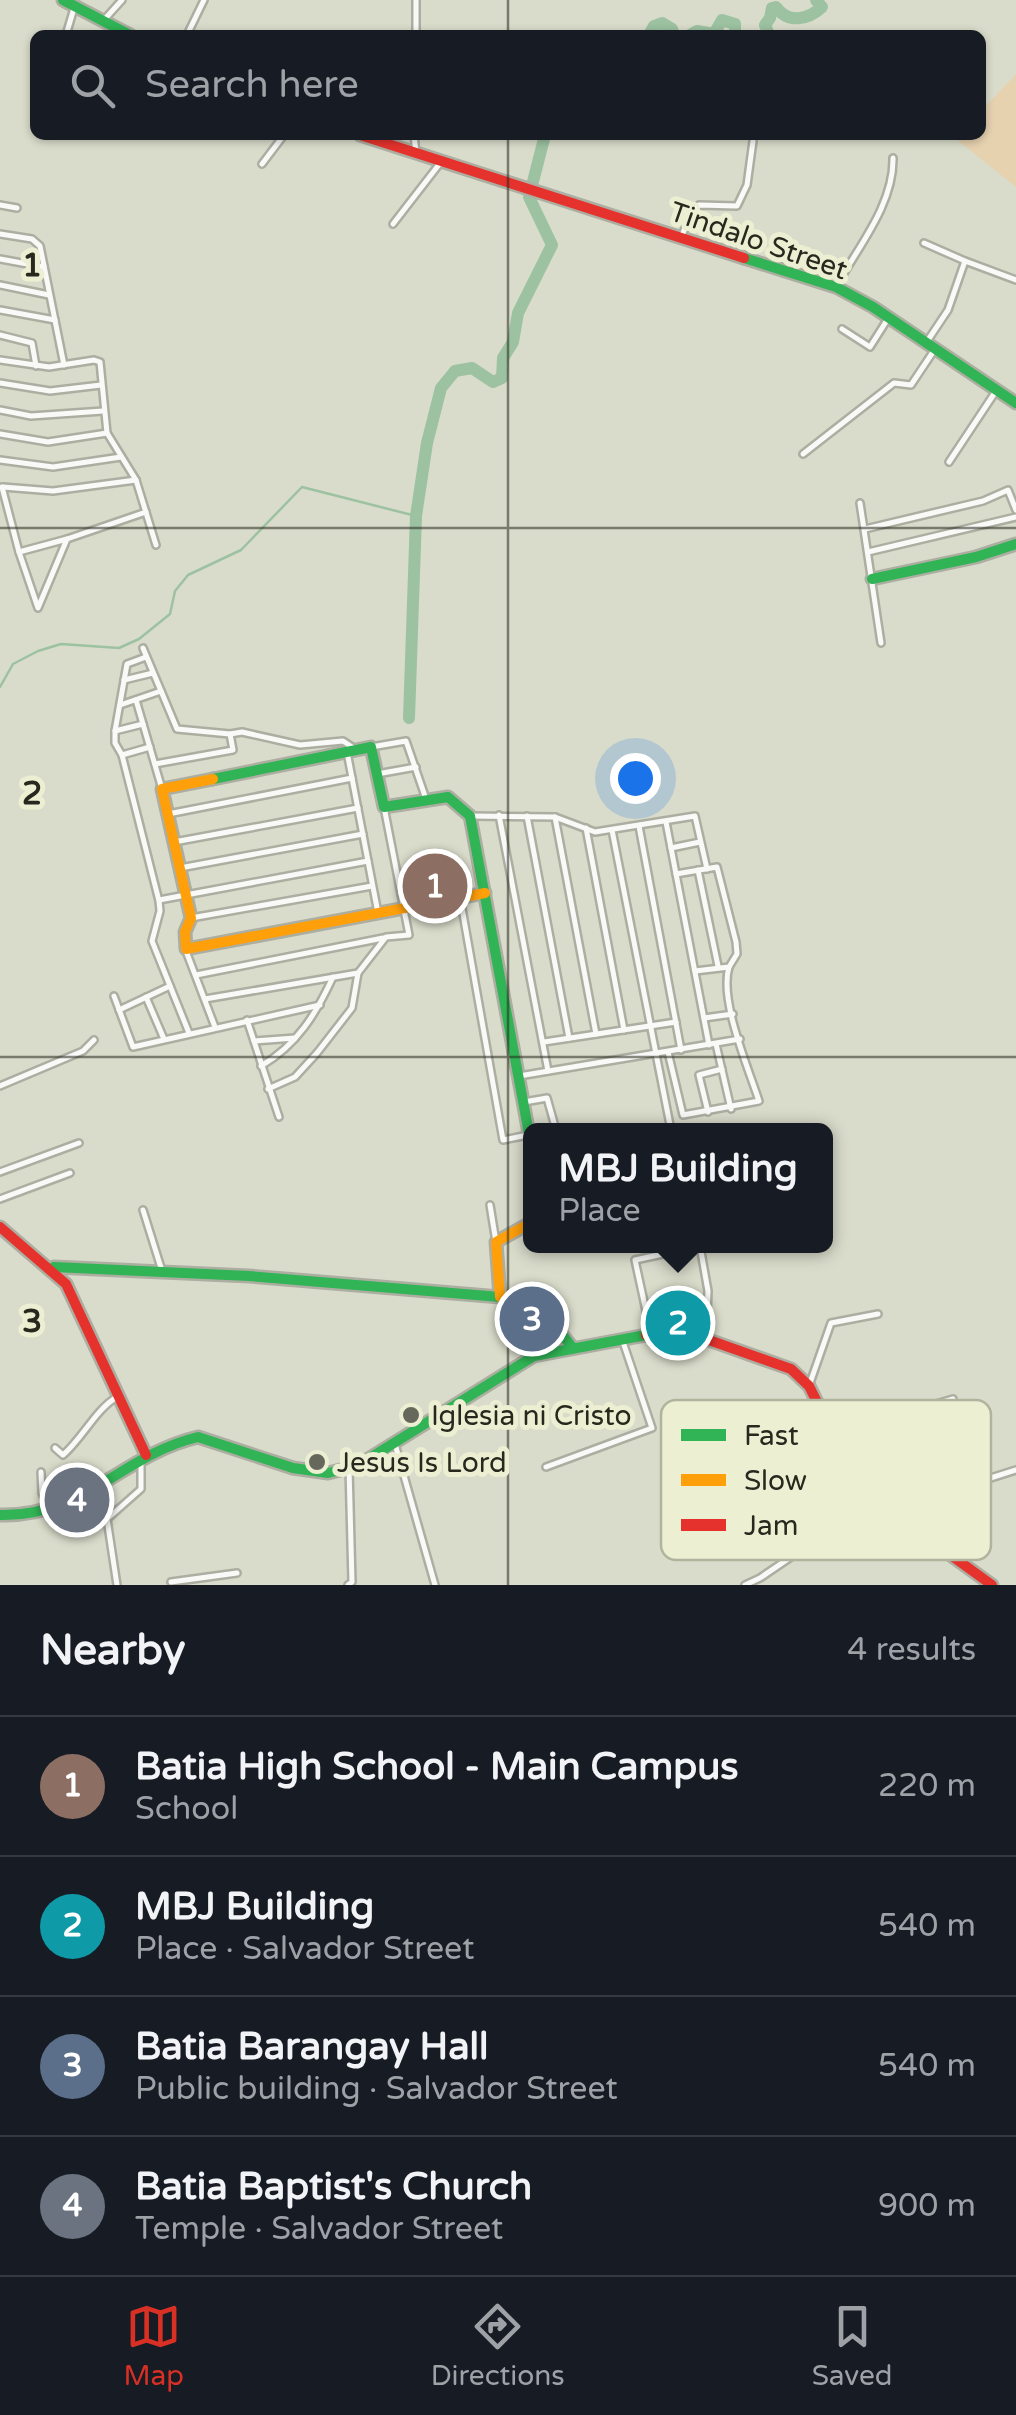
<!DOCTYPE html>
<html lang="en">
<head>
<meta charset="utf-8">
<style>
  :root { --surface:#171b24; --page:#20242c; --text:#f1f3f6; --muted:#9ea1a6; --line:#363941; --accent:#d93025 }
  body { margin:0; font-family:"Varela Round",sans-serif; background:var(--page); color:var(--text) }
  .you { position:absolute; left:635px; top:778px; width:35px; height:35px; margin:-25px; border:8px solid #fff; border-radius:50%; background:#1a73e8; box-shadow:0 0 0 15px #1a73e833 }
  .badge { display:grid; place-items:center; width:65px; height:65px; border-radius:50%; background:var(--accent); color:#fff; font-size:32px; font-weight:700 }
  .pin { position:absolute; translate:-50% -50%; border:5px solid #fff; box-shadow:0 2px 10px #0006 }
  .popup { position:absolute; left:523px; top:1123px; width:310px; height:130px; box-sizing:border-box; display:grid; place-content:center; border-radius:15px; background:var(--surface); filter:drop-shadow(0 2px 8px #0005); font-size:32px; white-space:nowrap; color:var(--muted) }
  .popup b { font-size:38px; color:var(--text) }
  .popup::after { content:''; position:absolute; left:50%; top:100%; margin-left:-20px; border:20px solid transparent; border-top-color:var(--surface) }
  .list { margin:0; padding:0; list-style:none }
  h2 { display:flex; justify-content:space-between; align-items:center; height:130px; margin:0; padding:0 40px; font-size:42px }
  h2 small { font-size:32px; font-weight:400; color:var(--muted) }
  .list li { display:grid; grid-template-columns:65px 1fr auto; gap:30px; align-items:center; box-sizing:border-box; height:140px; padding:0 40px; border-top:2px solid var(--line) }
  .list b { display:block; font-size:38px; white-space:nowrap }
  .list p { margin:0; font-size:32px; white-space:nowrap; color:var(--muted) }
  .list em { font-size:32px; font-style:normal; color:var(--muted) }
  .icon { flex:none; width:55px; height:55px; fill:none; stroke:currentColor; stroke-width:2; stroke-linecap:round; stroke-linejoin:round }
  .map { position:relative; flex:none; width:1016px; height:1585px; overflow:hidden }
  .search { position:absolute; background:var(--surface); box-shadow:0 2px 8px #0004; left:30px; right:30px; top:30px; height:110px; display:flex; align-items:center; gap:25px; box-sizing:border-box; padding:0 35px; border-radius:15px; color:var(--muted); font-size:38px }
  .sheet { height:690px; background:var(--surface) }
  nav { display:flex; justify-content:space-around; align-items:center; box-sizing:border-box; height:140px; border-top:2px solid var(--line); background:var(--surface); font-size:28px; color:var(--muted) }
  nav a { display:grid; justify-items:center; gap:5px }
  nav .on { color:var(--accent) }
  .map>svg:first-child { display:block }
  .green { fill:#e7d2b0 }
  .lines { fill:none; stroke-linecap:round; stroke-linejoin:round }
  .stream { stroke:#9cc2a1; stroke-width:2.5 }
  .river { stroke:#9cc2a1; stroke-width:12 }
  .street-casing { stroke:#adaea2; stroke-width:10 }
  .fast-casing { stroke:#adaea2; stroke-width:15 }
  .slow-casing { stroke:#adaea2; stroke-width:15 }
  .jam-casing { stroke:#adaea2; stroke-width:15 }
  .street { stroke:#f9faf7; stroke-width:5 }
  .fast { stroke:#30b455; stroke-width:10 }
  .slow { stroke:#ff9f0a; stroke-width:10 }
  .jam { stroke:#e5322d; stroke-width:10 }
  .grid { fill:none; stroke:#28291e; stroke-width:2.5; stroke-opacity:0.55 }
  .poi-dot { fill:#66685b; stroke:#ecefd2; stroke-width:4 }
  .labels { text-anchor:middle; stroke-width:10; stroke-linejoin:round; paint-order:stroke }
  .street-label { font-size:28px; fill:#28291e; stroke:#ecefd2 }
  .poi-label { font-size:28px; fill:#28291e; stroke:#ecefd2; text-anchor:start }
  .key { fill:#ecefd2; stroke:#b1b49c; stroke-width:2.5 }
  .key-label { font-size:28px; fill:#28291e }
  .grid-label { font-size:32px; text-anchor:middle; font-weight:bold; fill:#28291e; stroke:#ecefd2; stroke-width:10; stroke-linejoin:round; paint-order:stroke }
</style>
</head>
<body>
<div class="map">
<svg width="1016" height="1585" viewBox="0 0 1016 1585">
  <rect width="100%" height="100%" fill="#dadccb"/>
  <polygon class="green" points="1016,74 1016,187 951,135 981,135 981,107 984,108"/>
  <g class="lines">
    <polyline class="stream" points="0,687 13,664 38,651 61,644 119,648 139,639 170,614 175,591 188,575 241,550 302,487 416,516"/>
    <g class="river">
      <polyline points="649,35 654,26 662,23 672,29 674,35"/>
      <polyline points="690,35 697,31 714,34 722,20 735,24 735,35"/>
      <path d="M769,35L765,25L770,18L772,8L776,7C788,24 808,20 822,7L816,0"/>
      <polyline points="409,718 416,516 427,443 441,388 455,371 472,368 493,382 502,378 503,358 513,342 518,313 552,245 529,197 545,135"/>
    </g>
    <defs>
      <g id="street">
        <polyline points="103,21 122,0"/>
        <polyline points="66,35 75,5"/>
        <polyline points="187,35 204,0"/>
        <polyline points="416,35 416,0"/>
        <polyline points="414,135 416,153"/>
        <polyline points="262,164 284,135"/>
        <polyline points="0,205 17,208"/>
        <polyline points="393,224 441,162"/>
        <polyline points="0,234 32,239 40,246 64,365"/>
        <polyline points="681,238 691,213 699,205 737,206 747,185 753,141"/>
        <polyline points="924,243 965,261 948,310 926,343"/>
        <polyline points="0,259 44,267"/>
        <polyline points="965,261 1016,280"/>
        <polyline points="0,285 49,295"/>
        <path d="M836,287C857,248 894,205 893,158"/>
        <polyline points="0,310 55,320"/>
        <polyline points="842,329 870,347 889,317"/>
        <polyline points="0,335 32,343 36,366"/>
        <polyline points="0,360 49,367 94,360 100,362 107,433 136,480 156,545"/>
        <polyline points="0,383 50,391 101,385"/>
        <polyline points="0,410 31,416 103,411"/>
        <polyline points="0,434 48,442 107,433"/>
        <polyline points="803,454 894,383 911,385 935,349"/>
        <polyline points="0,460 53,467 121,457"/>
        <polyline points="949,462 996,391"/>
        <polyline points="2,487 19,552 38,608 67,539 146,512"/>
        <polyline points="3,487 53,491 136,480"/>
        <polyline points="860,503 881,643"/>
        <polyline points="865,529 983,501 1008,490 1016,510"/>
        <polyline points="19,552 67,539"/>
        <polyline points="868,552 1016,517"/>
        <polyline points="143,648 177,729 230,734 242,732 300,745 343,741 355,749"/>
        <polyline points="146,657 127,664 115,731 115,743 122,755 159,901 160,911 152,941 189,1033"/>
        <polyline points="124,680 153,673"/>
        <polyline points="136,700 162,789"/>
        <polyline points="120,705 161,691"/>
        <polyline points="115,731 143,724"/>
        <polyline points="371,747 406,741 426,799"/>
        <polyline points="347,752 378,913"/>
        <polyline points="122,755 150,747"/>
        <polyline points="155,764 233,750 230,734"/>
        <polyline points="377,774 416,767"/>
        <polyline points="168,814 352,778"/>
        <polyline points="499,815 548,1071"/>
        <polyline points="470,816 555,817 595,832 695,816 707,869"/>
        <polyline points="527,816 569,1038"/>
        <polyline points="555,817 596,1034"/>
        <polyline points="666,822 709,1045"/>
        <polyline points="639,826 681,1050"/>
        <polyline points="586,828 624,1030"/>
        <polyline points="612,830 671,1130"/>
        <polyline points="174,842 358,808"/>
        <polyline points="671,848 700,842"/>
        <polyline points="180,868 363,834"/>
        <polyline points="698,870 718,966"/>
        <polyline points="676,874 717,867 736,942 737,954 729,967 695,971"/>
        <polyline points="460,897 503,1140 528,1135"/>
        <polyline points="159,900 368,861"/>
        <polyline points="191,918 372,886"/>
        <polyline points="186,951 215,1027"/>
        <polyline points="196,975 383,938"/>
        <polyline points="114,996 133,1047 320,1005"/>
        <polyline points="146,997 164,1039"/>
        <polyline points="205,999 358,973"/>
        <polyline points="119,1010 170,986"/>
        <polyline points="704,1018 733,1014"/>
        <polyline points="247,1020 279,1117"/>
        <polyline points="254,1041 295,1038"/>
        <polyline points="544,1042 676,1022"/>
        <polyline points="716,1044 731,1109"/>
        <path d="M668,1052L683,1115L759,1101C748,1067 719,1000 729,967"/>
        <path d="M261,1066C297,1045 316,1014 333,977"/>
        <polyline points="519,1076 740,1039"/>
        <polyline points="0,1086 83,1051 94,1040"/>
        <polyline points="268,1089 295,1077 317,1053 352,1008 358,973 386,937 409,935 384,807"/>
        <polyline points="524,1102 547,1098 556,1130"/>
        <polyline points="708,1112 699,1075 722,1069"/>
        <polyline points="0,1172 79,1143"/>
        <polyline points="0,1199 70,1173"/>
        <polyline points="490,1205 496,1242"/>
        <polyline points="143,1210 162,1271"/>
        <polyline points="700,1246 708,1291 706,1339"/>
        <polyline points="651,1334 635,1260 700,1246"/>
        <polyline points="809,1386 831,1323 878,1314"/>
        <polyline points="838,1441 861,1426 953,1399"/>
        <polyline points="395,1444 435,1585"/>
        <path d="M55,1448L63,1455C82,1439 96,1409 117,1397"/>
        <polyline points="546,1467 652,1428 623,1342"/>
        <polyline points="41,1472 42,1493 48,1510"/>
        <polyline points="95,1489 107,1519"/>
        <polyline points="910,1526 934,1496 1016,1470"/>
        <polyline points="171,1582 237,1573"/>
        <polyline points="117,1585 107,1519 141,1489 141,1462"/>
        <polyline points="348,1585 352,1582 349,1468"/>
        <polyline points="745,1585 760,1578 816,1540 861,1490 907,1466 959,1451"/>
      </g>
      <g id="fast">
        <polyline points="63,0 130,35"/>
        <polyline points="744,258 836,287 873,307 1016,403"/>
        <polyline points="872,579 976,557 1016,544"/>
        <polyline points="213,779 371,747 384,807 448,797 470,816 530,1139"/>
        <polyline points="54,1267 249,1276 500,1297 539,1306 572,1347"/>
        <path d="M0,1515C84,1517 122,1455 198,1437L293,1468L328,1473L357,1466L534,1356L646,1335"/>
      </g>
      <g id="slow">
        <polyline points="213,779 162,789 191,918 185,932 186,949 485,893"/>
        <polyline points="500,1297 496,1242 530,1223"/>
      </g>
      <g id="jam">
        <polyline points="360,135 744,258"/>
        <polyline points="0,1227 66,1284 146,1455"/>
        <polyline points="646,1335 681,1334 706,1339 791,1369 809,1386 861,1490 992,1585"/>
      </g>
    </defs>
    <use href="#street" class="street-casing"/>
    <use href="#fast" class="fast-casing"/>
    <use href="#slow" class="slow-casing"/>
    <use href="#jam" class="jam-casing"/>
    <use href="#street" class="street"/>
    <use href="#fast" class="fast"/>
    <use href="#slow" class="slow"/>
    <use href="#jam" class="jam"/>
  </g>
  <path class="grid" d="M508,0V35M508,135V1585M0,528H1016M0,1057H1016"/>
  <g class="poi-dot">
    <circle cx="411" cy="1415" r="10"/>
    <circle cx="317" cy="1462" r="10"/>
  </g>
  <g class="labels">
    <g class="street-label">
      <text transform="translate(759 240) rotate(19)" y="10">Tindalo Street</text>
    </g>
    <g class="poi-label">
      <text x="431" y="1425">Iglesia ni Cristo</text>
      <text x="337" y="1472">Jesus Is Lord</text>
    </g>
  </g>
  <rect x="661" y="1400" width="330" height="160" rx="15" class="key"/>
  <rect x="681" y="1429" width="45" height="12" fill="#30b455"/>
  <rect x="681" y="1474" width="45" height="12" fill="#ff9f0a"/>
  <rect x="681" y="1519" width="45" height="12" fill="#e5322d"/>
  <g class="key-label">
    <text x="744" y="1445">Fast</text>
    <text x="744" y="1490">Slow</text>
    <text x="744" y="1535">Jam</text>
  </g>
  <g class="grid-label">
    <text x="32" y="276">1</text>
    <text x="32" y="804">2</text>
    <text x="32" y="1332">3</text>
  </g>
</svg>
<div class="you"></div>
<div class="pin badge" style="left:435px;top:886px;background:#8d6e63">1</div>
<div class="pin badge" style="left:678px;top:1323px;background:#0f9aa8">2</div>
<div class="popup"><b>MBJ Building</b>Place</div>
<div class="pin badge" style="left:532px;top:1319px;background:#5c6f8a">3</div>
<div class="pin badge" style="left:77px;top:1500px;background:#6b7280">4</div>
<div class="search"><svg class="icon" aria-label="search" viewBox="0 0 24 24"><circle cx="10" cy="10" r="6"/><path d="M15 15l6 6"/></svg>Search here</div>
</div>
<section class="sheet">
<h2>Nearby<small>4 results</small></h2>
<ul class="list">
<li><span class="badge" style="background:#8d6e63">1</span><div><b>Batia High School - Main Campus</b><p>School</p></div><em>220 m</em></li>
<li><span class="badge" style="background:#0f9aa8">2</span><div><b>MBJ Building</b><p>Place · Salvador Street</p></div><em>540 m</em></li>
<li><span class="badge" style="background:#5c6f8a">3</span><div><b>Batia Barangay Hall</b><p>Public building · Salvador Street</p></div><em>540 m</em></li>
<li><span class="badge" style="background:#6b7280">4</span><div><b>Batia Baptist's Church</b><p>Temple · Salvador Street</p></div><em>900 m</em></li>
</ul>
</section>
<nav>
<a class="on"><svg class="icon" aria-label="map" viewBox="0 0 24 24"><path d="M3 6l6-2 6 2 6-2v14l-6 2-6-2-6 2zM9 4v14M15 6v14"/></svg>Map</a>
<a><svg class="icon" aria-label="directions" viewBox="0 0 24 24"><path d="M12 3l9 9-9 9-9-9zM9 14v-3h6M13 9l2 2-2 2"/></svg>Directions</a>
<a><svg class="icon" aria-label="saved" viewBox="0 0 24 24"><path d="M7 4h10v16l-5-4-5 4z"/></svg>Saved</a>
</nav>
</body>
</html>
